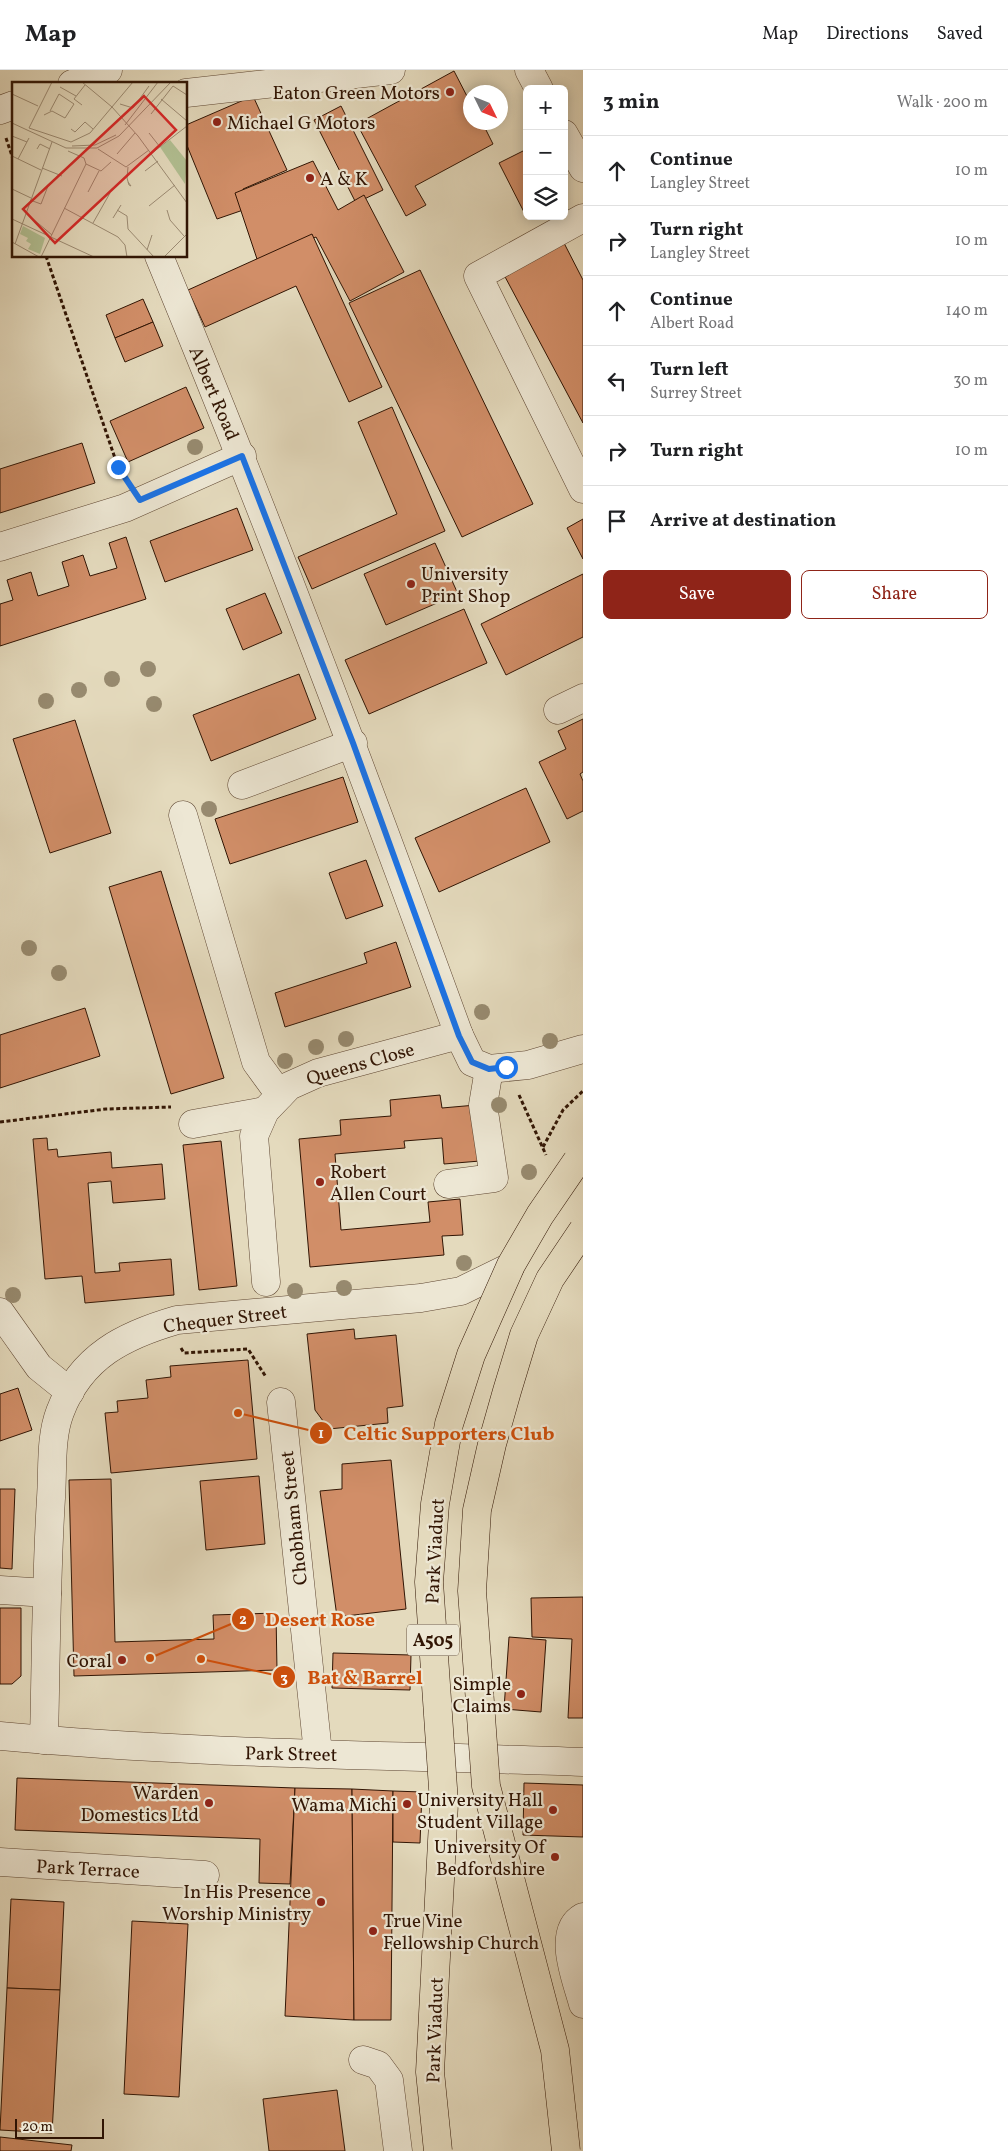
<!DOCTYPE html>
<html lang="en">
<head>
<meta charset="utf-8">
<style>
  :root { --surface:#fff; --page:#f6f6f6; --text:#202124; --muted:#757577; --line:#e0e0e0; --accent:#8f2418 }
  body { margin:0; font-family:Vollkorn,serif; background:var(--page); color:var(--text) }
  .controls { position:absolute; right:15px; top:15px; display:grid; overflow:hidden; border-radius:8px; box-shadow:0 2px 12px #0003 }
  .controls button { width:45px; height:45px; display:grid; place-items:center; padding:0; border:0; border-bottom:1px solid var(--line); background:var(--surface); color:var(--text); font:25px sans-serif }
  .compass { position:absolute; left:463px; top:15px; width:45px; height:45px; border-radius:50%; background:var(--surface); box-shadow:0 2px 12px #0003; rotate:133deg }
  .scale { position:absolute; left:15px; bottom:12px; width:89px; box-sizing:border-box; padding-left:5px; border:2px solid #311504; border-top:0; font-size:14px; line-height:18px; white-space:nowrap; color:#311504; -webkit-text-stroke:4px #ede7d4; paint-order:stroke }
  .stop { position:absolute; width:15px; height:15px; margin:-11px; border:4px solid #1a73e8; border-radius:50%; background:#fff }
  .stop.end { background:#1a73e8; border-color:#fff; box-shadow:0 1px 5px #0008 }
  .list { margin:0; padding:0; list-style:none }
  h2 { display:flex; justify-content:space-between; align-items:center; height:65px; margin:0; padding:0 20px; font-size:21px }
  h2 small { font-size:16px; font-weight:400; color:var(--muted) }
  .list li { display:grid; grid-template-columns:32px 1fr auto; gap:15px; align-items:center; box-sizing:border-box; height:70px; padding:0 20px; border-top:1px solid var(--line) }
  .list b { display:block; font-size:19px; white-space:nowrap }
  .list p { margin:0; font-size:16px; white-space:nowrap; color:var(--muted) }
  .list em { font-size:16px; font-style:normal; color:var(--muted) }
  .actions { display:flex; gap:10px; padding:15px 20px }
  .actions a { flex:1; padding:11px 0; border:1px solid var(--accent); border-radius:8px; text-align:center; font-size:18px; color:var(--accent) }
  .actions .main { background:var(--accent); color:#fff }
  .icon { flex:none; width:28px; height:28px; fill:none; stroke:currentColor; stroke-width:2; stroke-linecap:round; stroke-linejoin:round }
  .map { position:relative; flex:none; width:583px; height:2081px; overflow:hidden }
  header { display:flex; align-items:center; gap:30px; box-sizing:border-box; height:70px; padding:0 25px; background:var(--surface); border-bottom:1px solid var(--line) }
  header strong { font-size:24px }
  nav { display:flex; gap:28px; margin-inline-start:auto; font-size:18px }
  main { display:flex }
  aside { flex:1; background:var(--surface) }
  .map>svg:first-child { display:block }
  .building { fill:#d18e68; stroke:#311504 }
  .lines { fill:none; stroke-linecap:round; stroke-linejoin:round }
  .minor-casing { stroke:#5e4632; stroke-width:29 }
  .path { stroke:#311504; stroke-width:3; stroke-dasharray:4 2.5; stroke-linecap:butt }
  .minor { stroke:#ede7d4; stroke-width:28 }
  .highway-bridge-casing { stroke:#311504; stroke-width:29; stroke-linecap:butt }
  .highway-bridge { stroke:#e4dabd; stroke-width:28 }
  .tree { fill:#978a6f }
  .route { stroke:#1a73e8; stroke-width:6 }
  .poi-dot { fill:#8f2418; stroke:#ede7d4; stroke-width:2 }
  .labels { text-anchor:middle; stroke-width:4.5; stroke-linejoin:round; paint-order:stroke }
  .shield { fill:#ede7d4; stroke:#695442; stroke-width:1 }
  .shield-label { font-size:18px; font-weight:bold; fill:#311504 }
  .poi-label { font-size:19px; fill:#311504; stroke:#ede7d4; text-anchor:end }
  .street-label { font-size:19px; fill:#311504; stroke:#ede7d4 }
  .inset-road { fill:none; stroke:#9c8b73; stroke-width:1 }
  .view { fill:#d62828; fill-opacity:0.15; stroke:#d62828; stroke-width:2.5 }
  .inset-edge { fill:none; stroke:#311504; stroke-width:2.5 }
  .leader { fill:none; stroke:#cd4f0b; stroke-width:2 }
  .callout-dot { fill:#cd4f0b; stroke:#ede7d4; stroke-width:2 }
  .mark-label { font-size:15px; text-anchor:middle; font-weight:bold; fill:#fff }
  .callout-label { font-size:20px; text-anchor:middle; font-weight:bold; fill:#cd4f0b; stroke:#ede7d4; stroke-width:4.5; stroke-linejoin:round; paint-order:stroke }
</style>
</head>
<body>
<header>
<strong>Map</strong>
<nav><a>Map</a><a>Directions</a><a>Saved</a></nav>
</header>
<main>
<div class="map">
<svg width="583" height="2081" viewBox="0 0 583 2081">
  <rect width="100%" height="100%" fill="#e4dabd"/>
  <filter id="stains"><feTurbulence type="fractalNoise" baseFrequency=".004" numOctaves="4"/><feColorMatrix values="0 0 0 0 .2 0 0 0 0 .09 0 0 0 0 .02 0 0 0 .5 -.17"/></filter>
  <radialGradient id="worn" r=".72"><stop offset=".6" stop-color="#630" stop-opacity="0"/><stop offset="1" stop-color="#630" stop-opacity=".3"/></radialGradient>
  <g class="building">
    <polygon points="454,1 470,32 470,52 482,52 493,74 415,116 426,135 406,146 357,54"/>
    <polygon points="253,26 287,100 243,119 249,138 217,149 186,73 186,55"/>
    <polygon points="341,36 383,120 356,133 314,50"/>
    <polygon points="527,79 527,145 526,146 499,93"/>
    <polygon points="313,91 338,140 364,125 404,202 350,231 316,167 258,192 235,123"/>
    <polygon points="312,164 382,317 349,332 296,216 205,257 188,220"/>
    <polygon points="564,173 583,210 583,353 503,203"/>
    <polygon points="420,200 533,434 462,467 349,233"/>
    <polygon points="143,229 153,252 115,268 106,245"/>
    <polygon points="153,252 163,276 125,292 115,268"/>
    <polygon points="186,317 204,358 128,392 110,351"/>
    <polygon points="392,337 445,461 312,519 298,487 397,444 358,352"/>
    <polygon points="82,373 95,413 0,443 0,399"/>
    <polygon points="237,438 253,480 165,512 150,471"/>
    <polygon points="583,449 583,489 567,458"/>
    <polygon points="126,467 146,529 0,576 0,534 13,530 7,510 31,502 38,526 69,516 62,492 83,485 90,506 117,498 109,473"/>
    <polygon points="435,473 458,524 386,555 364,504"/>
    <polygon points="583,504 583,567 506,605 481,554"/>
    <polygon points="265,523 282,563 243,580 226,539"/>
    <polygon points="464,539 487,593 369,644 345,590"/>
    <polygon points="299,604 316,649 211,691 193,645"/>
    <polygon points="583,649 583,702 580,704 583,711 583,741 567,749 539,692 566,679 558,661"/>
    <polygon points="75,650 111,763 50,783 13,669"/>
    <polygon points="343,707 358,752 230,794 215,749"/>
    <polygon points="526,718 550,772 439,822 415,768"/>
    <polygon points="366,790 383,836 346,849 329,803"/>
    <polygon points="161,801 224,1008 171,1024 109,817"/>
    <polygon points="396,872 411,917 285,957 275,923 367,893 364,883"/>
    <polygon points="85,938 100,986 0,1018 0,965"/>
    <polygon points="440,1025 442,1038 476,1035 480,1091 444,1094 442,1068 404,1071 405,1078 335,1084 341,1160 430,1152 428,1132 460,1129 463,1165 442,1166 444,1185 310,1197 299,1069 341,1065 340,1050 391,1046 390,1030"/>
    <polygon points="47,1068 48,1080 57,1079 58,1087 111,1082 112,1098 162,1094 165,1129 113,1133 111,1111 88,1113 95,1203 120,1201 119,1193 171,1189 174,1225 85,1233 82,1206 45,1209 33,1069"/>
    <polygon points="221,1071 237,1216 199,1220 183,1075"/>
    <polygon points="354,1259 355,1269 396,1265 403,1336 387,1338 388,1353 329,1359 315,1340 307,1264"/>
    <polygon points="248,1290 257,1389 111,1403 105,1343 118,1342 117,1331 148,1328 146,1310 171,1307 170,1296"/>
    <polygon points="18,1318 32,1360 0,1371 0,1324"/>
    <polygon points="391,1390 406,1539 337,1547 320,1421 342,1419 342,1394"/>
    <polygon points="259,1406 265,1474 206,1480 200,1411"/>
    <polygon points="111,1409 115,1572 214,1569 213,1545 276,1543 277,1600 74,1606 69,1410"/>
    <polygon points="0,1419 15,1419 12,1499 0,1498"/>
    <polygon points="583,1527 583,1648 568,1648 572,1569 532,1567 531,1528"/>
    <polygon points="0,1538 21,1538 21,1606 12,1614 0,1614"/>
    <polygon points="509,1567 546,1570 541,1642 504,1639"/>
    <polygon points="333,1583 411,1585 410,1620 332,1618"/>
    <polygon points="17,1708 295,1718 290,1814 259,1813 260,1769 15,1760"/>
    <polygon points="524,1713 583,1715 583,1767 523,1765"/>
    <polygon points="295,1718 352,1719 354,1950 285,1946"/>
    <polygon points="352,1719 393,1721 391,1950 354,1950"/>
    <polygon points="393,1721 422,1722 420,1773 393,1772"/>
    <polygon points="11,1829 64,1832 60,1920 7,1918"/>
    <polygon points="132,1851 188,1854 179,2027 124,2024"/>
    <polygon points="7,1918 60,1920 52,2063 0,2060"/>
    <polygon points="337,2020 345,2081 269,2081 263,2029"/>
    <polygon points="0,2067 72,2075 71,2081 0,2081"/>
  </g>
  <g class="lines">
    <defs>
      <g id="minor">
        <polyline points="529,0 539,19"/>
        <polyline points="72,14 108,0"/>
        <polyline points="186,23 391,0"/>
        <polyline points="0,40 14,35"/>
        <polyline points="564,64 583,98"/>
        <polyline points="583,148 478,206 583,419"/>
        <path d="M159,186C266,444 364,704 459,965L472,992L489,999L528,995L583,979"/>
        <polyline points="0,477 125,438 242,386"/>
        <polyline points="558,640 583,628"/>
        <polyline points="242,715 353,673"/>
        <polyline points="183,745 256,992 280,1025"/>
        <polyline points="193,1054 265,1041"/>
        <polyline points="448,1114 494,1108 483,1035 489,999"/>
        <polyline points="266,1212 254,1066 265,1041 289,1016 318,1003 459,965"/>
        <polyline points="0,1242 39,1297 70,1322"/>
        <polyline points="281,1332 318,1683"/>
        <polyline points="0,1520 47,1523"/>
        <path d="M0,1666C194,1684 388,1685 583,1692"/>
        <path d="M44,1670C46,1589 46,1508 51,1428C53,1400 50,1368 60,1342C81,1286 125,1265 177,1250L421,1228L461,1221L510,1197"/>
        <polyline points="0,1792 205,1805"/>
        <path d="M583,1847C556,1862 577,1911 583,1934"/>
        <polyline points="363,1990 378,1995 389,2010 398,2081"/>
      </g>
    </defs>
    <use href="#minor" class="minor-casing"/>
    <g class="path">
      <polyline points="6,68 14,92"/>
      <polyline points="46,186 118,397 125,406"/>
      <polyline points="519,1025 546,1085"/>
      <polyline points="0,1052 106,1039 171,1037"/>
      <polyline points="543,1077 563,1040 583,1021"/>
      <polyline points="181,1278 184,1283 248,1279 266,1307"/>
    </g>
    <use href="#minor" class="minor"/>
    <defs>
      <g id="highway-bridge">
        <polyline points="438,2081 430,2002 444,1733 429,1512 435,1434 449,1354 471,1285 511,1195 540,1145 577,1091"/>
        <polyline points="566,2081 555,1980 486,1716 472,1521 477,1440 492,1374 507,1321 524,1265 550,1209 583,1160"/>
      </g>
    </defs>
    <use href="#highway-bridge" class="highway-bridge-casing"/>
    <use href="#highway-bridge" class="highway-bridge"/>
  </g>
  <g class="tree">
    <circle cx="195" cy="377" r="8"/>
    <circle cx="148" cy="599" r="8"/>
    <circle cx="112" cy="609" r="8"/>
    <circle cx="79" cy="620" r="8"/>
    <circle cx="46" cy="631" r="8"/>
    <circle cx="154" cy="634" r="8"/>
    <circle cx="209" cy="739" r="8"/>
    <circle cx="29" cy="878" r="8"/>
    <circle cx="59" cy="903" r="8"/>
    <circle cx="482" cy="942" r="8"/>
    <circle cx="346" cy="969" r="8"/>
    <circle cx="550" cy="971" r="8"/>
    <circle cx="316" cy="977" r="8"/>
    <circle cx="285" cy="991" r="8"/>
    <circle cx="499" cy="1035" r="8"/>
    <circle cx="529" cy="1102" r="8"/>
    <circle cx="464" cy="1193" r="8"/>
    <circle cx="344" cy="1218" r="8"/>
    <circle cx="295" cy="1221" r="8"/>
    <circle cx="13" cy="1225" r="8"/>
  </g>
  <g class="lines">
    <polyline class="route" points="118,397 140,430 242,386 353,673 459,966 472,992 489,999 506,997"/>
  </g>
  <g class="poi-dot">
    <circle cx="450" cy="22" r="5"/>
    <circle cx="217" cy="52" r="5"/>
    <circle cx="310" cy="108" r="5"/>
    <circle cx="411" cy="514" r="5"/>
    <circle cx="320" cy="1112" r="5"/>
    <circle cx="122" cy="1590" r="5"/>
    <circle cx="521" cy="1624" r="5"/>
    <circle cx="209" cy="1733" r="5"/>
    <circle cx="407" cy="1734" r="5"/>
    <circle cx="553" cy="1740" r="5"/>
    <circle cx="555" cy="1787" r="5"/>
    <circle cx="321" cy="1832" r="5"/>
    <circle cx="373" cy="1861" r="5"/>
  </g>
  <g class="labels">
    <rect class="shield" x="407" y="1554.5" width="52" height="31" rx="4"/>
    <g class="shield-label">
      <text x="433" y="1576">A505</text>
    </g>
    <g class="poi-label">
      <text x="440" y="29">Eaton Green Motors</text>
      <text x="227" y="59" text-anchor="start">Michael G Motors</text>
      <text x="320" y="115" text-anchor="start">A &amp; K</text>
      <text x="421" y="510" text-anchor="start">University<tspan x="421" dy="22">Print Shop</tspan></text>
      <text x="330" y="1108" text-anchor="start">Robert<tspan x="330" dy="22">Allen Court</tspan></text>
      <text x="112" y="1597">Coral</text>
      <text x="511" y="1620">Simple<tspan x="511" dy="22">Claims</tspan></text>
      <text x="199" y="1729">Warden<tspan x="199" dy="22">Domestics Ltd</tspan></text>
      <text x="543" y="1736">University Hall<tspan x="543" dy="22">Student Village</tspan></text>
      <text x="397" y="1741">Wama Michi</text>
      <text x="545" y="1783">University Of<tspan x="545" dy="22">Bedfordshire</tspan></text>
      <text x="311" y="1828">In His Presence<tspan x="311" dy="22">Worship Ministry</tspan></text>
      <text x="383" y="1857" text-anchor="start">True Vine<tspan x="383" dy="22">Fellowship Church</tspan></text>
    </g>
    <g class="street-label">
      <text transform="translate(215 323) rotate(67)" y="7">Albert Road</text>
      <text transform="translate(360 993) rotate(-16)" y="7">Queens Close</text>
      <text transform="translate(225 1248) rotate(-7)" y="7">Chequer Street</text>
      <text transform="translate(293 1448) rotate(-96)" y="7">Chobham Street</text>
      <text transform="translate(434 1481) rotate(-87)" y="7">Park Viaduct</text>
      <text transform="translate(291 1683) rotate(1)" y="7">Park Street</text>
      <text transform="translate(88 1798) rotate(3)" y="7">Park Terrace</text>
      <text transform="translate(434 1960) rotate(-88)" y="7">Park Viaduct</text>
    </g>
  </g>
  <g transform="translate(12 12)">
    <rect width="175" height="175" fill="#e4dabd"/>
    <path d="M11,144L33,156L28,172L16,167L19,162L14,159L16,156L8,152Z" fill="#b2c093"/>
    <path d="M158,58L175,79L173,102L148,65Z" fill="#b2c093"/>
    <path class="inset-road" d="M40,0L17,46L59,60L78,51L121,0M70,0L100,25L126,54L175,121M48,5L64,14M0,12L26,24M149,17L175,39M108,22L121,26L137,4M70,23L62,17L73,3M139,32L161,4L175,13M32,33L40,29L53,36L62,22L47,12L38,29M0,41L54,66H85L107,54L159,0M113,43L146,0M59,47L63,50L73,40L81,47M137,51L148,65M0,54L15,60M60,64L83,63L104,53M25,67L28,62L38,67M86,67L114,85L137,68M56,69L72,76L74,82M140,71L175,44M105,72L123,51M0,74L29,88M6,77L17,56M74,82L89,89L99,80M116,85L115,96L117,103L119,104L116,100M30,86L50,94M133,89L146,79M0,107L19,116M76,110L87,89M18,118L29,122L36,104M137,124L163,103M52,126L106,155L113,163L115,175M105,128L115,134L116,147L142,175M155,128L158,138L172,154M14,131L40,153M101,136L109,123M0,137L82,175M81,141L98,111M0,160L27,175M3,162L40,60M135,168L140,153M29,175L74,82M152,175L175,152"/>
    <path class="view" d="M132,14L164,48L43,161L11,127Z"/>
    <rect width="175" height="175" class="inset-edge"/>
  </g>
  <path class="leader" d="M238 1343L321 1363M150 1588L243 1549M201 1589L284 1607"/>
  <g class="callout-dot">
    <circle cx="238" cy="1343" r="5"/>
    <circle cx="150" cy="1588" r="5"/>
    <circle cx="201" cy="1589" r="5"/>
    <circle cx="321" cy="1363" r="12"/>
    <circle cx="243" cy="1549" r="12"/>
    <circle cx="284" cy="1607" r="12"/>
  </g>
  <g class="mark-label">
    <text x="321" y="1368">1</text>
    <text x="243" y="1554">2</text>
    <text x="284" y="1612">3</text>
  </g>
  <g class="callout-label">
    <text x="449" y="1370">Celtic Supporters Club</text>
    <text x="320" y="1556">Desert Rose</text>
    <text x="365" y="1614">Bat &amp; Barrel</text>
  </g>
  <rect width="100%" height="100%" filter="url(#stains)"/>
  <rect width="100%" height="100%" fill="url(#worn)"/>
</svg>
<div class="controls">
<button>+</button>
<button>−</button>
<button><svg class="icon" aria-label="layers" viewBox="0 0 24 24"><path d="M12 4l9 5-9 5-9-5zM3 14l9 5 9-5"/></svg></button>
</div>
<svg class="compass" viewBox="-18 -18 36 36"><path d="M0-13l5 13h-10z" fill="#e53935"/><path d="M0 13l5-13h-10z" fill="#757577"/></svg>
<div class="scale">20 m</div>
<div class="stop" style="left:506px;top:997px"></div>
<div class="stop end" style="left:118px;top:397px"></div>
</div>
<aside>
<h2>3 min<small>Walk · 200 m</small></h2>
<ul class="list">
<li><svg class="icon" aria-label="ahead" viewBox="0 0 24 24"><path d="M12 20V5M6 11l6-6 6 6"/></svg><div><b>Continue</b><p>Langley Street</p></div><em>10 m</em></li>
<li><svg class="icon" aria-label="right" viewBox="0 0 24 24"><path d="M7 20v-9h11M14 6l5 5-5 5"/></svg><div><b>Turn right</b><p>Langley Street</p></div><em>10 m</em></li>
<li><svg class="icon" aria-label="ahead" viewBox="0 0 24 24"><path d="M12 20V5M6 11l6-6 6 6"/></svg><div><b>Continue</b><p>Albert Road</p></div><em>140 m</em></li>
<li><svg class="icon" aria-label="left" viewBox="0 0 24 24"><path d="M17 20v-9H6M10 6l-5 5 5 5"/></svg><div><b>Turn left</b><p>Surrey Street</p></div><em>30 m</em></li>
<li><svg class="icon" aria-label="right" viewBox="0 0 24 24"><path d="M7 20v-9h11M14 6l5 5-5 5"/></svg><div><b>Turn right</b></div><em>10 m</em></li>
<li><svg class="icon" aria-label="arrive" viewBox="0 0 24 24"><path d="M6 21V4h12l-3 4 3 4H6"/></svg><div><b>Arrive at destination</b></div></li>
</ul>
<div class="actions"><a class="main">Save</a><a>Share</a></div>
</aside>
</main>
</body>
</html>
